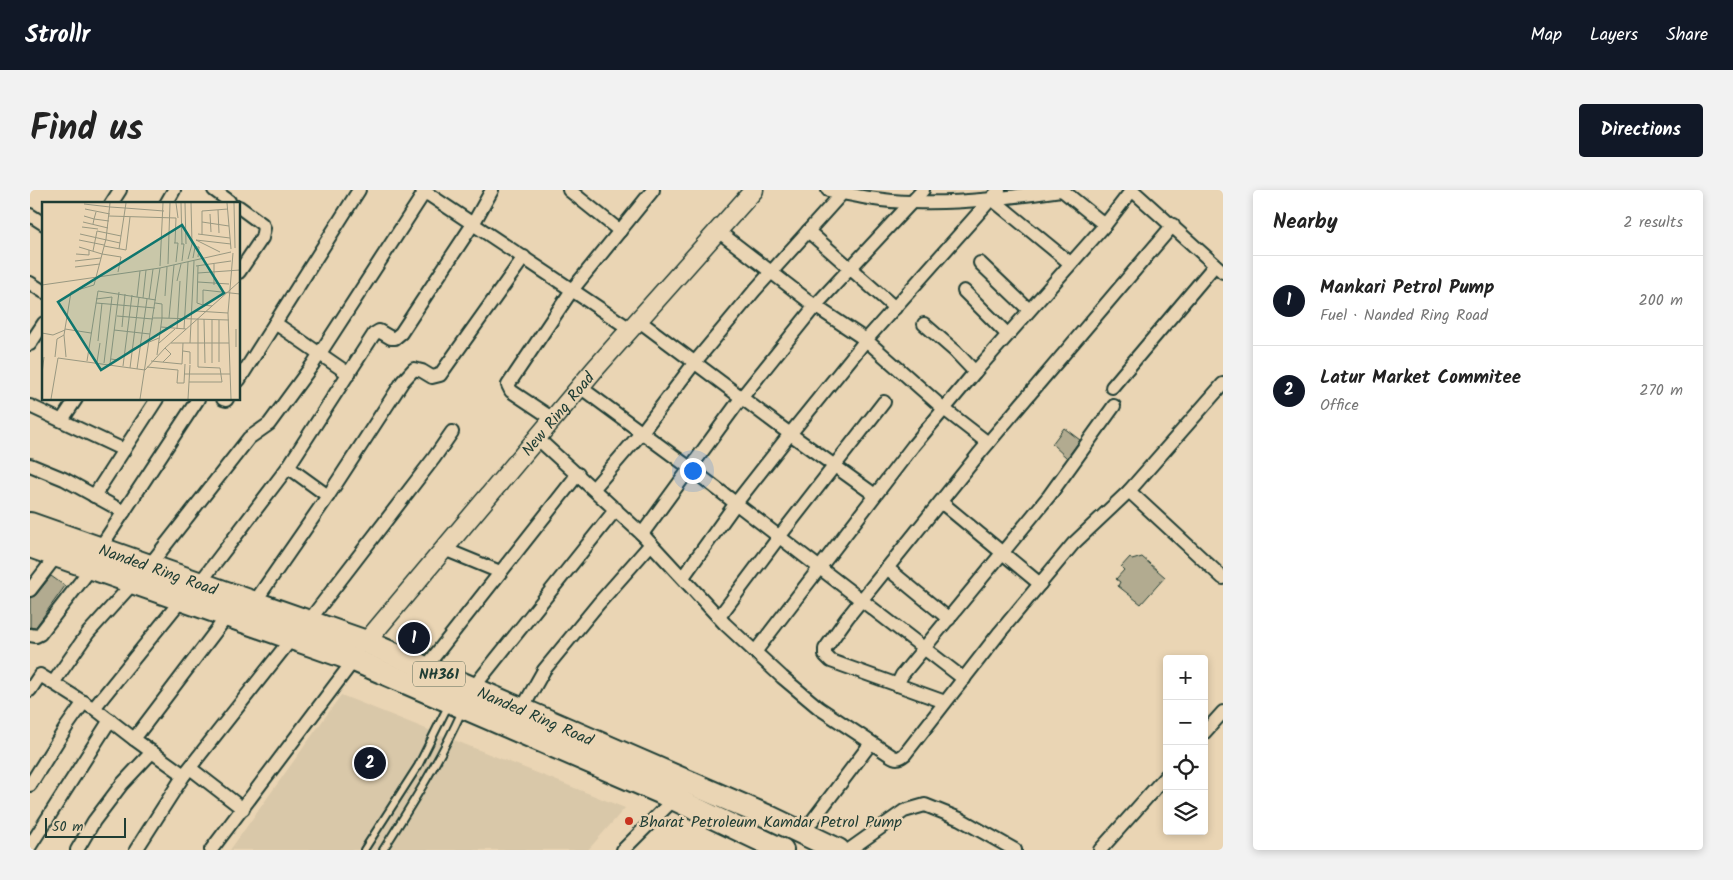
<!DOCTYPE html>
<html lang="en">
<head>
<meta charset="utf-8">
<style>
  :root { --surface:#fff; --page:#f2f2f2; --text:#222; --muted:#767676; --line:#e0e0e0; --accent:#111827 }
  body { margin:0; font-family:Kalam,sans-serif; background:var(--page); color:var(--text) }
  .controls { position:absolute; right:15px; bottom:15px; display:grid; overflow:hidden; border-radius:5px; box-shadow:0 2px 8px #0003 }
  .controls button { width:45px; height:45px; display:grid; place-items:center; padding:0; border:0; border-bottom:1px solid var(--line); background:var(--surface); color:var(--text); font:25px sans-serif }
  .scale { position:absolute; left:15px; bottom:12px; width:81px; box-sizing:border-box; padding-left:5px; border:2px solid #1f3d34; border-top:0; font-size:14px; line-height:18px; white-space:nowrap; color:#1f3d34; -webkit-text-stroke:4px #ead5b4; paint-order:stroke }
  .you { position:absolute; left:662px; top:280px; width:18px; height:18px; margin:-12px; border:4px solid #fff; border-radius:50%; background:#1a73e8; box-shadow:0 0 0 8px #1a73e833 }
  .badge { display:grid; place-items:center; width:32px; height:32px; border-radius:50%; background:var(--accent); color:#fff; font-size:16px; font-weight:700 }
  .pin { position:absolute; translate:-50% -50%; border:2px solid #fff; box-shadow:0 1px 5px #0006 }
  .list { margin:0; padding:0; list-style:none }
  h2 { display:flex; justify-content:space-between; align-items:center; height:65px; margin:0; padding:0 20px; font-size:21px }
  h2 small { font-size:16px; font-weight:400; color:var(--muted) }
  .list li { display:grid; grid-template-columns:32px 1fr auto; gap:15px; align-items:center; box-sizing:border-box; height:90px; padding:0 20px; border-top:1px solid var(--line) }
  .list b { display:block; font-size:19px; white-space:nowrap }
  .list p { margin:0; font-size:16px; white-space:nowrap; color:var(--muted) }
  .list em { font-size:16px; font-style:normal; color:var(--muted) }
  .icon { flex:none; width:28px; height:28px; fill:none; stroke:currentColor; stroke-width:2; stroke-linecap:round; stroke-linejoin:round }
  .map { position:relative; flex:none; width:1193px; height:660px; overflow:hidden; border-radius:5px }
  header { display:flex; align-items:center; gap:30px; box-sizing:border-box; height:70px; padding:0 25px; background:var(--accent); color:#fff }
  header strong { font-size:24px }
  nav { display:flex; gap:28px; margin-inline-start:auto; font-size:18px }
  .intro { display:flex; align-items:center; justify-content:space-between; box-sizing:border-box; height:120px; padding:0 30px }
  h1 { margin:0; font-size:35px }
  .button { padding:12px 22px; border-radius:5px; background:var(--accent); color:#fff; font-size:18px; font-weight:700 }
  main { display:flex; gap:30px; padding:0 30px }
  aside { flex:1; background:var(--surface); border-radius:5px; box-shadow:0 2px 8px #0003 }
  .map>svg:first-child { display:block }
  .built { fill:#d9c8a9 }
  .building { fill:#b2ab90; stroke:#1f3d34 }
  .lines { fill:none; stroke-linecap:round; stroke-linejoin:round }
  .lane-casing { stroke:#1f3d34; stroke-width:10 }
  .street-casing { stroke:#1f3d34; stroke-width:16 }
  .secondary-casing { stroke:#1f3d34; stroke-width:21 }
  .highway-casing { stroke:#1f3d34; stroke-width:26 }
  .lane { stroke:#ead5b4; stroke-width:6 }
  .street { stroke:#ead5b4; stroke-width:12 }
  .secondary { stroke:#ead5b4; stroke-width:18 }
  .highway { stroke:#ead5b4; stroke-width:22 }
  .poi-dot { fill:#c8321e; stroke:#ead5b4; stroke-width:2 }
  .labels { text-anchor:middle; stroke-width:5; stroke-linejoin:round; paint-order:stroke }
  .shield { fill:#ead5b4; stroke:#5c6b5a; stroke-width:1 }
  .shield-label { font-size:15px; font-weight:bold; fill:#1f3d34 }
  .street-label { font-size:16px; fill:#1f3d34; stroke:#ead5b4 }
  .poi-label { font-size:16px; fill:#1f3d34; stroke:#ead5b4; text-anchor:start }
  .inset-road { fill:none; stroke:#999881; stroke-width:1 }
  .view { fill:#0f766e; fill-opacity:0.15; stroke:#0f766e; stroke-width:2.5 }
  .inset-edge { fill:none; stroke:#1f3d34; stroke-width:2.5 }
</style>
</head>
<body>
<header>
<strong>Strollr</strong>
<nav><a>Map</a><a>Layers</a><a>Share</a></nav>
</header>
<div class="intro"><h1>Find us</h1><a class="button">Directions</a></div>
<main>
<div class="map">
<svg width="1193" height="660" viewBox="0 0 1193 660">
  <rect width="100%" height="100%" fill="#ead5b4"/>
  <filter id="ink" filterUnits="userSpaceOnUse"><feTurbulence type="fractalNoise" baseFrequency=".02" numOctaves="2"/><feDisplacementMap in="SourceGraphic" scale="10" xChannelSelector="R" yChannelSelector="G"/><feConvolveMatrix kernelMatrix="1 2 1 2 8 2 1 2 1" color-interpolation-filters="sRGB"/></filter>
  <g filter="url(#ink)">
    <polygon class="built" points="311,505 595,618 558,660 200,660"/>
    <g class="building">
      <polygon points="1034,238 1050,250 1037,268 1022,254"/>
      <polygon points="1100,367 1102,370 1112,367 1135,387 1111,414 1088,396 1090,392 1086,389 1094,380 1091,377"/>
      <polygon points="21,386 35,396 5,438 0,437 0,408 6,405"/>
    </g>
    <g class="lines">
      <defs>
        <g id="lane">
          <polyline points="334,660 388,576 419,514"/>
          <path d="M353,660C382,614 410,570 432,521"/>
        </g>
        <g id="street">
          <polyline points="184,0 199,11 197,14"/>
          <polyline points="392,0 542,100 623,0"/>
          <polyline points="539,0 590,41"/>
          <path d="M798,0C826,6 854,12 882,12C932,14 982,7 1031,0"/>
          <polyline points="1032,0 1075,35"/>
          <polyline points="1102,0 1193,82"/>
          <polyline points="962,9 1040,73"/>
          <polyline points="81,14 90,0"/>
          <polyline points="136,14 144,0"/>
          <polyline points="209,17 232,34 234,38 232,48 209,82"/>
          <polyline points="0,25 14,34"/>
          <polyline points="688,41 785,116 836,150 914,219 958,253"/>
          <polyline points="778,41 865,118"/>
          <polyline points="950,73 999,120"/>
          <polyline points="0,93 14,102"/>
          <polyline points="934,101 977,144"/>
          <polyline points="608,130 752,238 845,305"/>
          <polyline points="245,133 319,184"/>
          <polyline points="894,134 925,161 945,182"/>
          <polyline points="0,154 14,133"/>
          <polyline points="209,190 329,0"/>
          <polyline points="550,197 660,278 934,489"/>
          <polyline points="1082,197 1185,75"/>
          <polyline points="193,209 196,210 197,209"/>
          <polyline points="0,216 94,260"/>
          <polyline points="523,229 481,201 478,195 542,100 600,139"/>
          <polyline points="32,230 46,209"/>
          <path d="M507,248L612,344L695,434L752,487L789,518L860,565C866,569 869,569 875,564L970,442L1043,354L1099,301L1193,194"/>
          <polyline points="0,275 34,289 94,322"/>
          <polyline points="258,277 344,144 349,141 361,148 365,148 371,143 443,34 462,0"/>
          <polyline points="564,298 612,242 665,172 725,100 815,0"/>
          <polyline points="1099,301 1193,388"/>
          <polyline points="64,306 127,209"/>
          <polyline points="911,312 1010,394"/>
          <polyline points="612,344 712,207 785,116 893,0"/>
          <polyline points="70,358 168,209"/>
          <polyline points="414,359 470,382"/>
          <polyline points="119,376 219,248 239,234 283,174 396,0"/>
          <polyline points="857,378 919,429"/>
          <polyline points="653,387 706,313 760,244 836,150 969,0"/>
          <polyline points="169,394 258,277 298,306"/>
          <polyline points="0,400 27,365"/>
          <polyline points="224,413 298,306 373,191 384,179 392,181 402,187 410,185 494,67"/>
          <polyline points="689,427 749,347 854,212"/>
          <polyline points="278,432 404,268 422,242"/>
          <polyline points="0,445 6,446 10,444 62,377"/>
          <polyline points="725,462 883,256 945,182 1075,35 1102,0"/>
          <polyline points="395,478 548,284"/>
          <polyline points="23,493 61,517"/>
          <polyline points="867,495 872,485 1019,306 1084,216"/>
          <polyline points="443,498 586,319"/>
          <polyline points="0,500 10,485 23,493 58,443 104,392"/>
          <polyline points="915,512 801,471 795,465 795,459 817,428 948,265 1143,35"/>
          <polyline points="492,519 514,480 569,413 621,354"/>
          <polyline points="1174,543 1193,522"/>
          <polyline points="104,549 64,518 152,409"/>
          <polyline points="160,578 213,619"/>
          <polyline points="154,585 104,549 198,425"/>
          <polyline points="0,595 37,536 54,512"/>
          <polyline points="773,643 841,553"/>
          <polyline points="0,656 80,530"/>
          <polyline points="47,660 64,631 92,594 122,562"/>
          <polyline points="106,660 154,585 262,448"/>
          <polyline points="181,660 324,470"/>
          <polyline points="593,660 644,609"/>
          <polyline points="819,660 874,621 895,615 930,629 985,660"/>
          <polyline points="1070,660 1137,585"/>
        </g>
        <g id="secondary">
          <path id="s1" d="M336,452L564,180L724,0"/>
        </g>
        <g id="highway">
          <path id="s2" d="M0,334L336,452L739,627L808,660"/>
          <polyline points="0,356 324,470 630,602 752,660"/>
        </g>
      </defs>
      <use href="#lane" class="lane-casing"/>
      <use href="#street" class="street-casing"/>
      <use href="#secondary" class="secondary-casing"/>
      <use href="#highway" class="highway-casing"/>
      <use href="#lane" class="lane"/>
      <use href="#street" class="street"/>
      <use href="#secondary" class="secondary"/>
      <use href="#highway" class="highway"/>
    </g>
  </g>
  <circle class="poi-dot" cx="599" cy="631" r="5"/>
  <g class="labels">
    <rect class="shield" x="383" y="471.5" width="52" height="25" rx="4"/>
    <g class="shield-label">
      <text x="409" y="489">NH361</text>
    </g>
    <g class="street-label">
      <text dy="6" stroke="none"><textPath href="#s1" startOffset="298">New Ring Road</textPath></text>
      <text dy="6" stroke="none"><textPath href="#s2" startOffset="136">Nanded Ring Road</textPath></text>
      <text dy="6" stroke="none"><textPath href="#s2" startOffset="541">Nanded Ring Road</textPath></text>
    </g>
    <g class="poi-label">
      <text x="609" y="637">Bharat Petroleum Kamdar Petrol Pump</text>
    </g>
  </g>
  <g transform="translate(12 12)">
    <rect width="198" height="198" fill="#ead5b4"/>
    <path class="inset-road" d="M134,1L136,16M139,1L140,42M143,1L144,42M185,1L189,47M192,1L193,46M42,2L68,5M68,5L83,6M83,6L122,9M43,7L68,12M176,8L177,31M168,12L169,30M42,14L52,17L54,10M67,14L134,16L133,41M41,20L66,26M160,20V9L186,7M51,22L52,17L67,19M40,25L56,27M38,32L78,41M156,32L188,36M160,32V20L187,24M37,38L62,43M132,41H136L134,60M139,42H142L140,59M62,44L84,48L88,15M37,45L60,52M77,47L84,1M51,49L55,29L79,34M178,50L154,38L189,42M34,52L47,53V48M60,52L79,55L76,70M151,56L153,45H157L156,55M146,57L150,42L149,1M33,59L59,56M126,62L128,1M172,62V83M118,64L121,1M154,64L189,59M156,64L155,101L161,103M33,65L58,62M156,71L198,68M135,79L139,62M156,80L187,82M0,83L118,66L189,50M123,94L125,65M95,95L98,69M101,96L104,68M54,97L70,95L62,161M107,97L111,67M54,101L113,106M170,104L161,103V88L198,92M154,109L186,111M75,114L111,117M111,116H120V102L113,101M127,116L132,63M162,117L163,161M177,118V160M80,125L83,92M119,125L144,127M23,127L49,131M135,127L138,79M142,127L146,60M72,128L108,132M0,131L11,133L23,128M56,139L60,101M117,141L133,127M129,141H187M148,141L152,59M194,145V127M141,149L148,150V162M115,153L120,116L187,118M13,155L15,137L22,133M24,155L22,133L29,90L52,83L64,37L68,1M69,157L76,158L90,147L117,136M45,159L56,89L114,98M109,159L140,162L141,141M55,160L58,141M121,160L129,152L123,146M170,161V117M68,162L77,90M81,164L90,93M105,165L136,168L135,181H142L143,162M88,166L97,95M95,167L105,97M0,172L2,155M142,172H188M147,180H180L178,166L156,165V117M9,197L16,156L103,168L123,146L198,79M98,197L118,66M146,197L148,163M189,197L186,111L191,51"/>
    <path class="view" d="M140,23L182,91L59,168L16,100Z"/>
    <rect width="198" height="198" class="inset-edge"/>
  </g>
</svg>
<div class="controls">
<button>+</button>
<button>−</button>
<button><svg class="icon" aria-label="locate" viewBox="0 0 24 24"><circle cx="12" cy="12" r="6"/><path d="M12 2v4M12 18v4M2 12h4M18 12h4"/></svg></button>
<button><svg class="icon" aria-label="layers" viewBox="0 0 24 24"><path d="M12 4l9 5-9 5-9-5zM3 14l9 5 9-5"/></svg></button>
</div>
<div class="scale">50 m</div>
<div class="you"></div>
<div class="pin badge" style="left:384px;top:448px">1</div>
<div class="pin badge" style="left:340px;top:573px">2</div>
</div>
<aside>
<h2>Nearby<small>2 results</small></h2>
<ul class="list">
<li><span class="badge">1</span><div><b>Mankari Petrol Pump</b><p>Fuel · Nanded Ring Road</p></div><em>200 m</em></li>
<li><span class="badge">2</span><div><b>Latur Market Commitee</b><p>Office</p></div><em>270 m</em></li>
</ul>
</aside>
</main>
</body>
</html>
